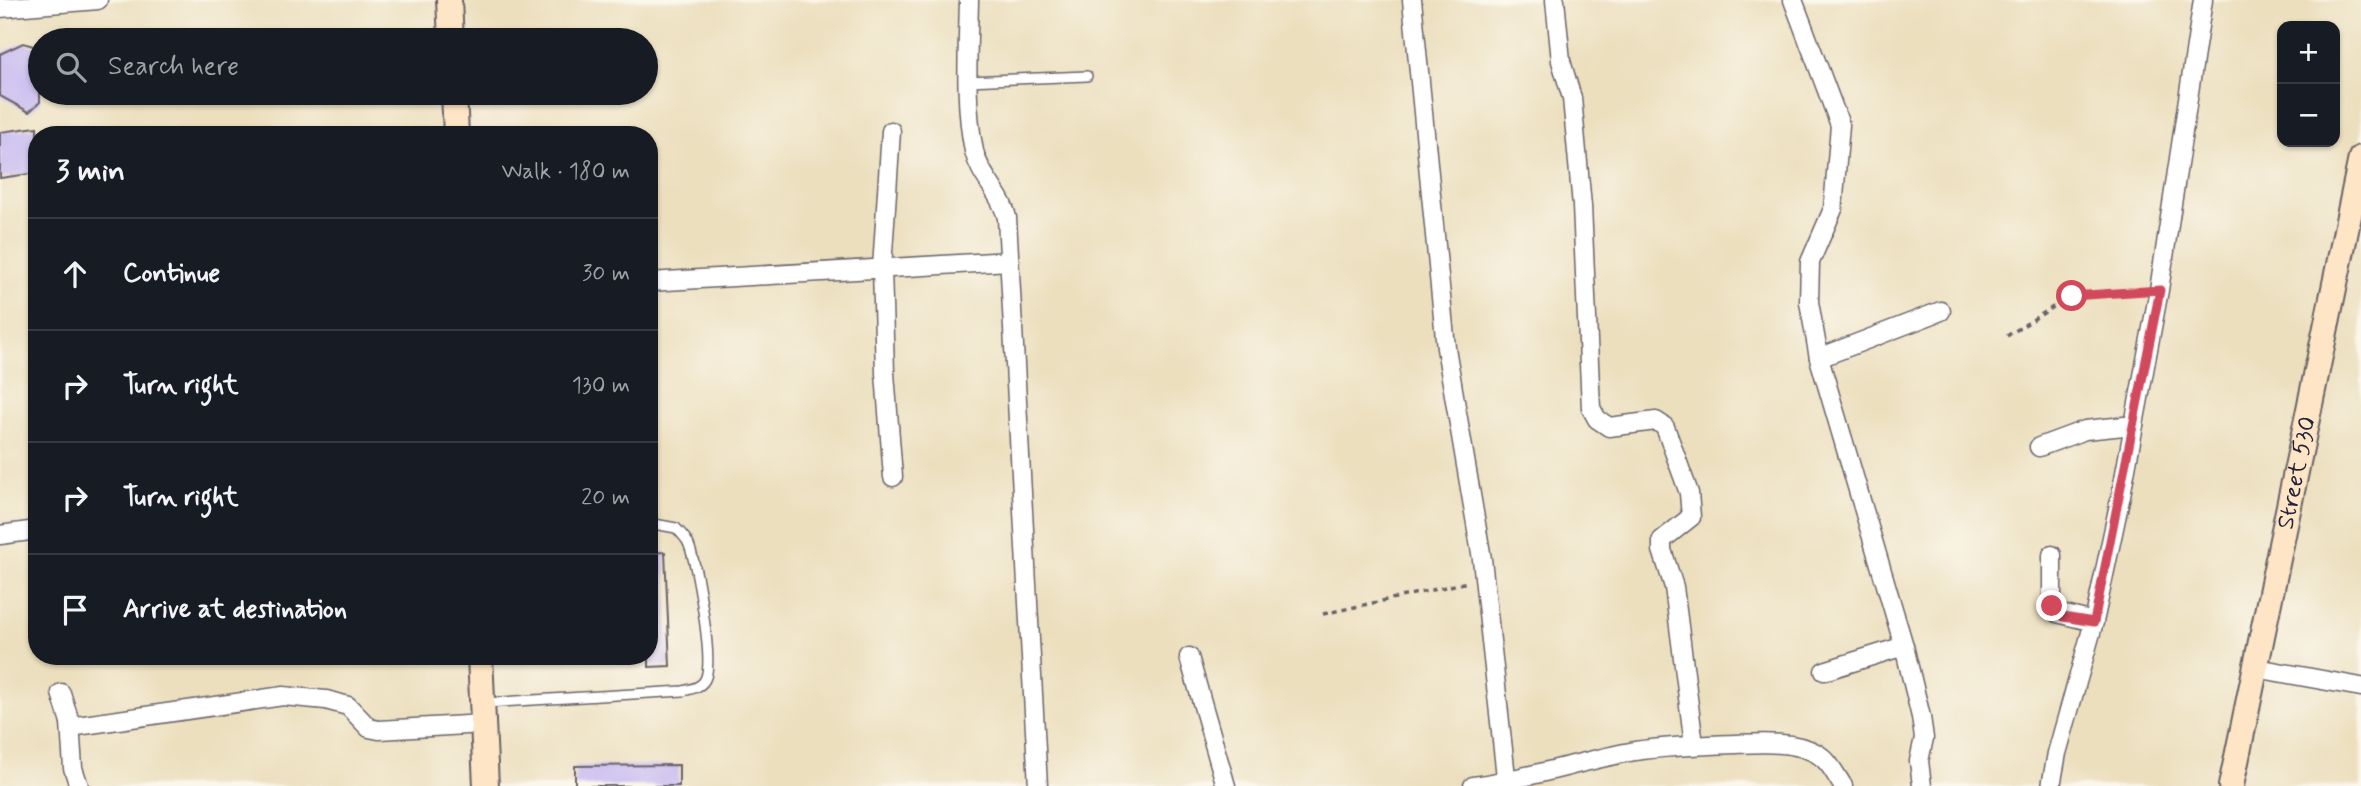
<!DOCTYPE html>
<html lang="en">
<head>
<meta charset="utf-8">
<style>
  :root { --surface:#171b24; --page:#242831; --text:#f1f3f6; --muted:#9ea1a6; --line:#363941 }
  body { margin:0; font-family:Mynerve,sans-serif; background:var(--page); color:var(--text) }
  .controls { position:absolute; right:21px; top:21px; display:grid; overflow:hidden; border-radius:14px; box-shadow:0 2px 5px #0004 }
  .controls button { width:63px; height:63px; display:grid; place-items:center; padding:0; border:0; border-bottom:2px solid var(--line); background:var(--surface); color:var(--text); font:35px sans-serif }
  .stop { position:absolute; width:21px; height:21px; margin:-16px; border:5px solid #d1495b; border-radius:50%; background:#fff }
  .stop.end { background:#d1495b; border-color:#fff; box-shadow:0 2px 7px #0008 }
  .list { margin:0; padding:0; list-style:none }
  h2 { display:flex; justify-content:space-between; align-items:center; height:91px; margin:0; padding:0 28px; font-size:30px }
  h2 small { font-size:23px; font-weight:400; color:var(--muted) }
  .list li { display:grid; grid-template-columns:46px 1fr auto; gap:21px; align-items:center; box-sizing:border-box; height:112px; padding:0 28px; border-top:2px solid var(--line) }
  .list b { display:block; font-size:26px; white-space:nowrap }
  .list em { font-size:23px; font-style:normal; color:var(--muted) }
  .icon { flex:none; width:38px; height:38px; fill:none; stroke:currentColor; stroke-width:2; stroke-linecap:round; stroke-linejoin:round }
  .map { position:relative; flex:none; width:2361px; height:786px; overflow:hidden }
  .search { position:absolute; background:var(--surface); box-shadow:0 2px 5px #0004; left:28px; top:28px; width:630px; height:77px; display:flex; align-items:center; gap:18px; box-sizing:border-box; padding:0 24px; border-radius:38px; color:var(--muted); font-size:26px }
  .panel { position:absolute; background:var(--surface); box-shadow:0 2px 5px #0004; left:28px; top:126px; width:630px; height:539px; border-radius:28px }
  .map>svg:first-child { display:block }
  .building { fill:#c1b3f1 }
  .lines { fill:none; stroke-linecap:round; stroke-linejoin:round }
  .lane-casing { stroke:#696469; stroke-width:12 }
  .street-casing { stroke:#696469; stroke-width:21 }
  .secondary-casing { stroke:#696469; stroke-width:28 }
  .path { stroke:#696469; stroke-width:3.5; stroke-dasharray:5 5; stroke-linecap:butt }
  .lane { stroke:#fff; stroke-width:9 }
  .street { stroke:#fff; stroke-width:18 }
  .secondary { stroke:#fde5c5; stroke-width:24 }
  .route { stroke:#d1495b; stroke-width:9 }
  .labels { text-anchor:middle; stroke-width:6; stroke-linejoin:round; paint-order:stroke }
  .street-label { font-size:24px; fill:#22223b; stroke:#fbf7ec }
</style>
</head>
<body>
<div class="map">
<svg width="2361" height="786" viewBox="0 0 2361 786">
  <rect width="100%" height="100%" fill="#fbf7ec"/>
  <filter id="ink" filterUnits="userSpaceOnUse"><feTurbulence type="fractalNoise" baseFrequency=".0143" numOctaves="2"/><feDisplacementMap in="SourceGraphic" scale="14" xChannelSelector="R" yChannelSelector="G"/><feConvolveMatrix kernelMatrix="1 2 1 2 8 2 1 2 1" color-interpolation-filters="sRGB"/></filter>
  <filter id="wash" filterUnits="userSpaceOnUse"><feTurbulence type="fractalNoise" baseFrequency=".00686" numOctaves="4" result="noise"/><feDisplacementMap in="SourceGraphic" scale="28" xChannelSelector="R" yChannelSelector="G"/><feGaussianBlur stdDeviation="1.57" result="paint"/><feColorMatrix in="noise" values="0 0 0 0 0 0 0 0 0 0 0 0 0 0 0 0 0 1.4 0 .05"/><feComposite in="paint" operator="in"/></filter>
  <g filter="url(#wash)">
    <rect width="100%" height="100%" fill="#ecdfbe"/>
    <g id="blocks">
      <g class="building">
        <polygon points="23,43 40,48 40,102 29,112 0,96 0,54"/>
        <polygon points="37,127 37,173 0,178 0,132"/>
        <polygon points="665,552 670,666 649,667 649,553"/>
        <polygon points="679,765 679,786 575,786 575,766"/>
      </g>
    </g>
  </g>
  <g filter="url(#ink)">
    <use href="#blocks" fill-opacity="0" stroke="#696469" stroke-width="2"/>
    <g class="lines">
      <defs>
        <g id="lane">
          <polyline points="968,81 1087,76"/>
          <path d="M484,703L683,691C692,689 703,687 706,677C713,657 697,567 689,545C687,539 681,533 676,528L649,523"/>
        </g>
        <g id="street">
          <path d="M969,0C968,49 964,102 974,151C980,177 1002,194 1007,218L1038,786"/>
          <polyline points="1412,0 1446,348 1482,559 1507,786"/>
          <polyline points="1555,0 1561,61 1572,98 1582,206 1591,408 1597,419 1609,427 1656,421 1665,427 1689,493 1691,517 1662,540 1662,550 1674,587 1694,745"/>
          <polyline points="1793,0 1840,125 1833,209 1810,262 1809,302 1819,358 1904,646 1921,717 1924,738 1919,761 1922,786"/>
          <polyline points="0,8 98,0"/>
          <polyline points="891,131 882,268 885,373 893,477"/>
          <polyline points="649,282 1010,261"/>
          <polyline points="1819,358 1941,311"/>
          <polyline points="2039,447 2085,430 2134,425"/>
          <polyline points="0,535 37,530"/>
          <polyline points="2052,555 2052,606 2057,613 2094,622"/>
          <polyline points="1189,657 1226,786"/>
          <polyline points="2256,668 2361,687"/>
          <polyline points="1824,671 1904,646"/>
          <polyline points="61,693 70,722 77,726 283,696 326,700 348,706 369,728 379,730 484,724"/>
          <polyline points="70,722 73,768 79,786"/>
          <path d="M1473,786C1528,779 1580,761 1635,751C1669,746 1703,745 1737,744C1761,743 1794,741 1816,753C1829,760 1835,774 1843,786"/>
          <polyline points="2051,786 2057,753 2094,622 2121,495 2159,290 2203,0"/>
        </g>
        <g id="secondary">
          <polyline points="449,0 451,40"/>
          <polyline points="454,93 456,135"/>
          <polyline points="480,656 486,786"/>
          <path id="s1" d="M2231,786L2361,158"/>
        </g>
      </defs>
      <use href="#lane" class="lane-casing"/>
      <use href="#street" class="street-casing"/>
      <use href="#secondary" class="secondary-casing"/>
      <g class="path">
        <polyline points="2007,336 2072,295 2143,290"/>
        <polyline points="1323,614 1468,582"/>
      </g>
      <use href="#lane" class="lane"/>
      <use href="#street" class="street"/>
      <use href="#secondary" class="secondary"/>
    </g>
  </g>
  <g class="lines" filter="url(#ink)">
    <polyline class="route" points="2052,606 2063,617 2094,622 2160,290 2072,296"/>
  </g>
  <g class="labels">
    <g class="street-label">
      <text dy="8" stroke="none"><textPath href="#s1" startOffset="320">Street 530</textPath></text>
    </g>
  </g>
</svg>
<div class="controls">
<button>+</button>
<button>−</button>
</div>
<div class="stop" style="left:2072px;top:296px"></div>
<div class="stop end" style="left:2052px;top:606px"></div>
<div class="search"><svg class="icon" aria-label="search" viewBox="0 0 24 24"><circle cx="10" cy="10" r="6"/><path d="M15 15l6 6"/></svg>Search here</div>
<section class="panel">
<h2>3 min<small>Walk · 180 m</small></h2>
<ul class="list">
<li><svg class="icon" aria-label="ahead" viewBox="0 0 24 24"><path d="M12 20V5M6 11l6-6 6 6"/></svg><div><b>Continue</b></div><em>30 m</em></li>
<li><svg class="icon" aria-label="right" viewBox="0 0 24 24"><path d="M7 20v-9h11M14 6l5 5-5 5"/></svg><div><b>Turn right</b></div><em>130 m</em></li>
<li><svg class="icon" aria-label="right" viewBox="0 0 24 24"><path d="M7 20v-9h11M14 6l5 5-5 5"/></svg><div><b>Turn right</b></div><em>20 m</em></li>
<li><svg class="icon" aria-label="arrive" viewBox="0 0 24 24"><path d="M6 21V4h12l-3 4 3 4H6"/></svg><div><b>Arrive at destination</b></div></li>
</ul>
</section>
</div>
</body>
</html>
